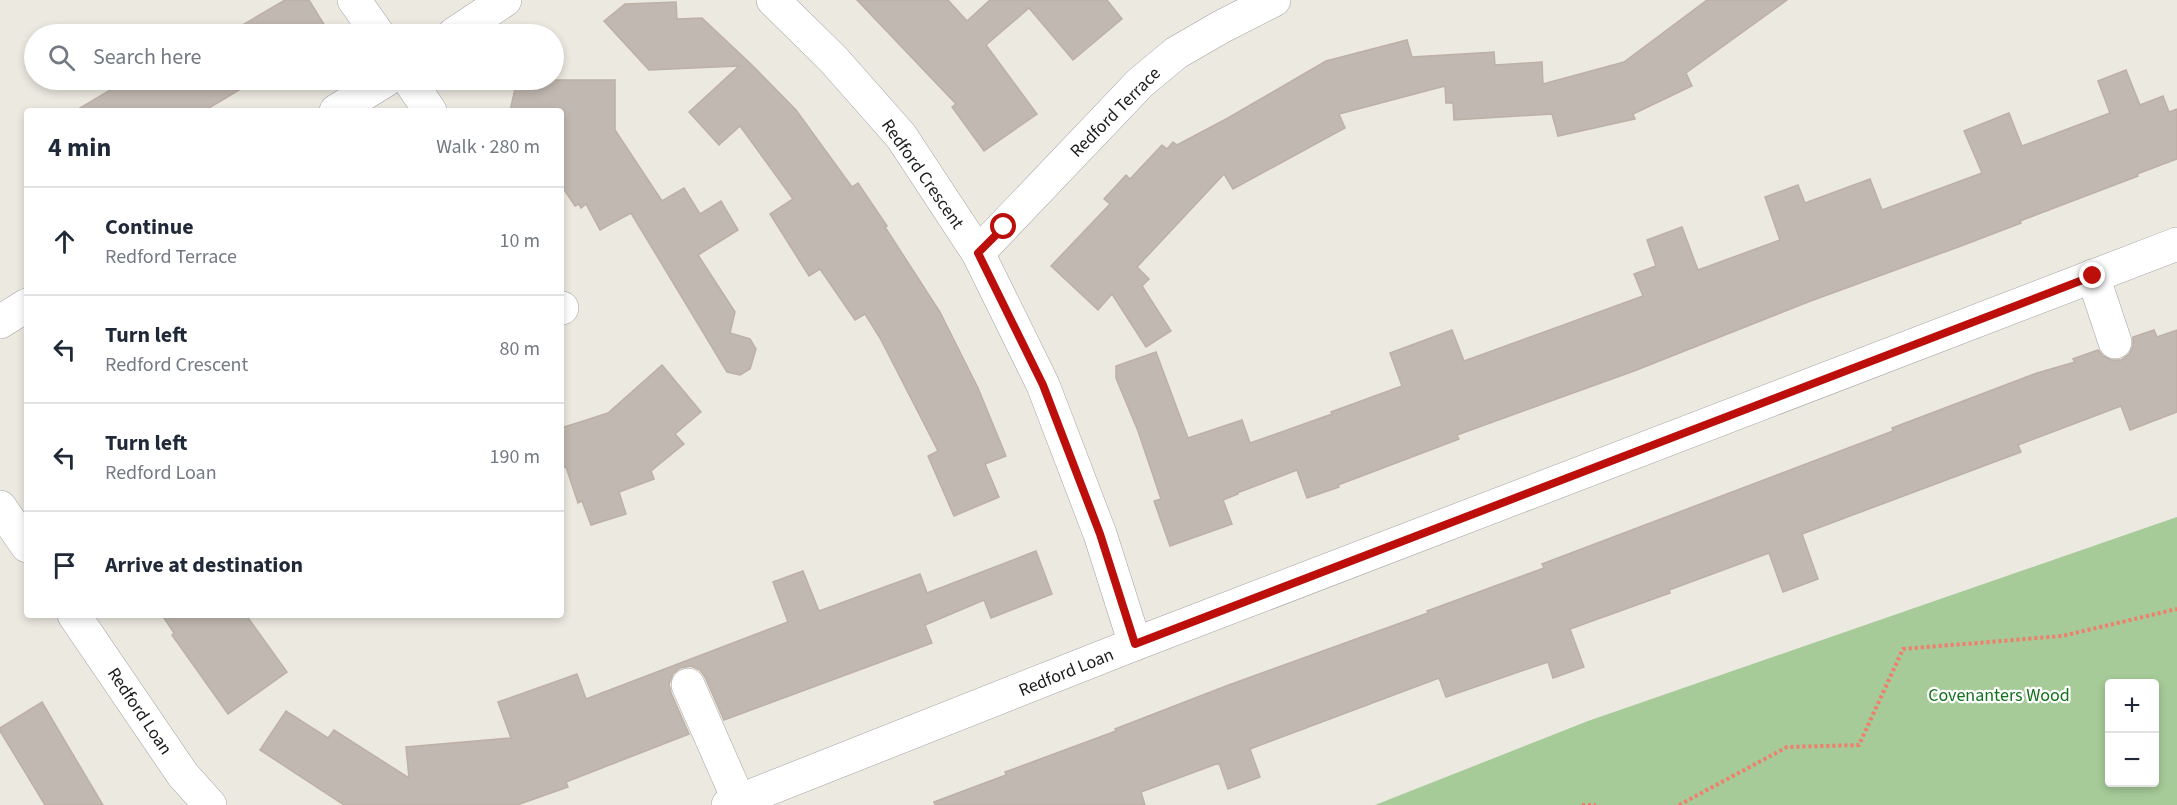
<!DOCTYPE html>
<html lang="en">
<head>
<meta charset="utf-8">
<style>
  :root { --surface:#fff; --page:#f6f6f7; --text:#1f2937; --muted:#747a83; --line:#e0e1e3 }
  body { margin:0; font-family:"Source Sans 3",sans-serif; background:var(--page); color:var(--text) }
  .controls { position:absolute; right:18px; bottom:18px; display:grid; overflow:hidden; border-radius:6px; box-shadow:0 3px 9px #0003 }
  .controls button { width:54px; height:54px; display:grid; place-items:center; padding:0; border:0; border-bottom:2px solid var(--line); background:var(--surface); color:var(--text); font:30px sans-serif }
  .stop { position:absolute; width:18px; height:18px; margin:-14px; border:4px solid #bc0e0a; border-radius:50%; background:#fff }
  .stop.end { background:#bc0e0a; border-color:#fff; box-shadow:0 2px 6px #0008 }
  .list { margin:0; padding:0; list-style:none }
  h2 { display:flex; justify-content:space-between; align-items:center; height:78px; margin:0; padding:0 24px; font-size:26px }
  h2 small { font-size:20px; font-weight:400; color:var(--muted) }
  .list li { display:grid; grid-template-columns:39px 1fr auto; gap:18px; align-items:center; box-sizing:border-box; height:108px; padding:0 24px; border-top:2px solid var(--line) }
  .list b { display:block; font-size:22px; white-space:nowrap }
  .list p { margin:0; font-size:20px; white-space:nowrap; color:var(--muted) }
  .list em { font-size:20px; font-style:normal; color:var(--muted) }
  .icon { flex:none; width:33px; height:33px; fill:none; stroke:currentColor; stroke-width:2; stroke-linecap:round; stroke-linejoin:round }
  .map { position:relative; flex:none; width:2177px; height:805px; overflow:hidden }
  .search { position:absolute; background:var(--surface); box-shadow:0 3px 9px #0003; left:24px; top:24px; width:540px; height:66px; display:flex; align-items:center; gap:15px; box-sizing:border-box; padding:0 21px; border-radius:33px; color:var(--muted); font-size:22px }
  .panel { position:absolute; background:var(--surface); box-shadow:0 3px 9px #0003; left:24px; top:108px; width:540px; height:510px; border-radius:6px }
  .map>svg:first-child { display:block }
  .forest { fill:#a6ca98; fill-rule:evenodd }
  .building { fill:#c1b8b1; stroke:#bdb0a5; stroke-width:1.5 }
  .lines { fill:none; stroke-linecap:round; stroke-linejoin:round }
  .minor-casing { stroke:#a2a2a2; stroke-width:34 }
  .path { stroke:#f27d6d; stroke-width:4; stroke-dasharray:3 3; stroke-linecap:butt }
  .minor { stroke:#fff; stroke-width:33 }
  .route { stroke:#bc0e0a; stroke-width:8 }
  .labels { text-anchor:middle; stroke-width:4.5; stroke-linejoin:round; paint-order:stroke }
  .street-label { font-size:18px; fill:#1b1b1b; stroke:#fff }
  .park-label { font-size:18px; fill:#11721b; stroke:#fff }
</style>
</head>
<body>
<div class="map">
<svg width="2177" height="805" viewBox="0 0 2177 805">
  <rect width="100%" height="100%" fill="#ece9e1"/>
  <path class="forest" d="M2177,517V805H1375L1588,721ZM2110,684H2154V782H2110Z"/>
  <g class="building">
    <polygon points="285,0 309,0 330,34 227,34"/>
    <polygon points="857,0 948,0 967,21 990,0 1107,0 1122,19 1073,60 1029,8 986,45 1037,114 984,151 952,107 956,104"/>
    <polygon points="1707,0 1787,0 1686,73 1692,86 1633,114 1635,119 1558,136 1552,114 1454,120 1453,103 1446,103 1445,86 1339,114 1345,128 1233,189 1224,174 1137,267 1149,279 1142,286 1171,331 1146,347 1112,294 1098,310 1051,266 1110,204 1104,199 1126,175 1130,179 1162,145 1167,149 1173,142 1177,145 1228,118 1326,61 1407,40 1412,57 1494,52 1495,65 1542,62 1543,84 1624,62"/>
    <polygon points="676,2 677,19 702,18 753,66 796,110 852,187 858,183 887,226 885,227 940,312 978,388 1006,456 985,464 999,497 954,516 928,456 938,451 880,338 865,314 855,320 820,269 809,276 770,214 793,199 740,126 719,145 689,112 739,66 649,70 604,21 625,4"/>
    <polygon points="2126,70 2140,105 2163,96 2169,112 2177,109 2177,159 2137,174 2138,176 2020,221 2021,223 1961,246 1808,302 1634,371 1457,435 1459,439 1338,485 1339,487 1307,498 1297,470 1237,493 1238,494 1223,500 1232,524 1170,546 1154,501 1161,499 1138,431 1116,378 1116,366 1156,352 1188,438 1242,420 1250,443 1332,414 1331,412 1402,386 1390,353 1452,330 1464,361 1643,296 1634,274 1656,266 1647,240 1682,227 1698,270 1780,240 1765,197 1798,185 1805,203 1870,179 1882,210 1982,173 1964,131 2009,113 2022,146 2110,113 2098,81"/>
    <polygon points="127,80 254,80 254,81 204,111 75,111"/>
    <polygon points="517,80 615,80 615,130 662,201 684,188 700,214 721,201 738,230 698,255 735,312 730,333 750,339 756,349 750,369 740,375 727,372 631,213 600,230 586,204 581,208 579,204 575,206 561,185 561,111 510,111"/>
    <polygon points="2154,330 2157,337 2177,330 2177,412 2130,430 2121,406 2018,445 2021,452 1802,534 1818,579 1783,592 1769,553 1669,590 1670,593 1570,629 1584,667 1553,678 1548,662 1446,697 1439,678 1250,749 1260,777 1228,789 1219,763 1141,792 1145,805 935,805 934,802 1006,775 1005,772 1116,731 1115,729 1226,686 1428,613 1427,611 1544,568 1542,564 1893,431 1892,428 2037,373 2075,362 2073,359 2098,350 2103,356 2111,360 2121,360 2129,354 2133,346 2133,337"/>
    <polygon points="662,365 701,412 675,434 684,444 651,471 654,479 619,492 626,514 591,525 582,501 578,503 566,467 561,468 561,428 608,413"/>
    <polygon points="1036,551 1052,594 991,618 984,600 925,625 932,643 724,720 705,677 700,670 691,666 680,668 673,674 669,684 671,693 689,734 566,782 568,787 517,805 344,805 260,750 286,711 328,738 334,730 409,778 406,747 511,738 498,702 577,674 586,699 788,622 773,582 803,571 819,611 920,574 927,593"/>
    <polygon points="162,615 246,615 287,672 228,714 172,635 174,633"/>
    <polygon points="42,702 56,726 103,805 45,805 0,731 0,728"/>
  </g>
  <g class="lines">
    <defs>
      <g id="minor">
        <polyline points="354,0 378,34"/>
        <polyline points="773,0 833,59 901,136 978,253 1043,385 1100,534 1135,644"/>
        <polyline points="454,34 505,0"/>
        <polyline points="409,80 430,111"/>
        <polyline points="336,111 386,80"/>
        <polyline points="978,253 1140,83 1176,53 1221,27 1274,0"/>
        <polyline points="2093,276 2115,342"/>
        <polyline points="561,308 562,308"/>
        <polyline points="0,322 27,305"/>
        <polyline points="0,507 27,546"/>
        <polyline points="74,615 183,775 210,805"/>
        <polyline points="688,685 739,801"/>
        <polyline points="728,805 1135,644 2177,244"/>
      </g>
    </defs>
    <use href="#minor" class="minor-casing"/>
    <g class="path">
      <polyline points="1582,805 1596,805"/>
      <polyline points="1679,805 1787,747 1859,745 1903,649 2062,636 2177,609"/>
    </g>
    <use href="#minor" class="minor"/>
  </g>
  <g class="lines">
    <polyline class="route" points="1004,227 978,253 1043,385 1100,534 1135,644 2093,276"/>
  </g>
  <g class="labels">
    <g class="street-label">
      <text transform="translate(1115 112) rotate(-45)" y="6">Redford Terrace</text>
      <text transform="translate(923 174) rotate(55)" y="6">Redford Crescent</text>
      <text transform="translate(1066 672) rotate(-22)" y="6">Redford Loan</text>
      <text transform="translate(140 711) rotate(56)" y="6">Redford Loan</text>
    </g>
    <g class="park-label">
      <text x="1999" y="701">Covenanters Wood</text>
    </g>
  </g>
</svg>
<div class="controls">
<button>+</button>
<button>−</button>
</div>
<div class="stop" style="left:1004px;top:227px"></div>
<div class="stop end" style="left:2093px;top:276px"></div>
<div class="search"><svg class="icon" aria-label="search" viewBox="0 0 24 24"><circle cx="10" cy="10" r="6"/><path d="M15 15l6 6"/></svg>Search here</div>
<section class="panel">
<h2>4 min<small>Walk · 280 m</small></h2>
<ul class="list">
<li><svg class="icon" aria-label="ahead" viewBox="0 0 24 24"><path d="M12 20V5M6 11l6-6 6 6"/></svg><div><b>Continue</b><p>Redford Terrace</p></div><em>10 m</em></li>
<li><svg class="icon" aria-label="left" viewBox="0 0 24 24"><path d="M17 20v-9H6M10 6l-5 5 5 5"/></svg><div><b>Turn left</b><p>Redford Crescent</p></div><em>80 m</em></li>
<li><svg class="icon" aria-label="left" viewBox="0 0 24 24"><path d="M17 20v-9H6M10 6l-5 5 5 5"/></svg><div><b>Turn left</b><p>Redford Loan</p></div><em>190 m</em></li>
<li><svg class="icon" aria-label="arrive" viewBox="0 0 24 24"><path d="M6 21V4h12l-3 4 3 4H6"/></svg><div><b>Arrive at destination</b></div></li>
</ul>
</section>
</div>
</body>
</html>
